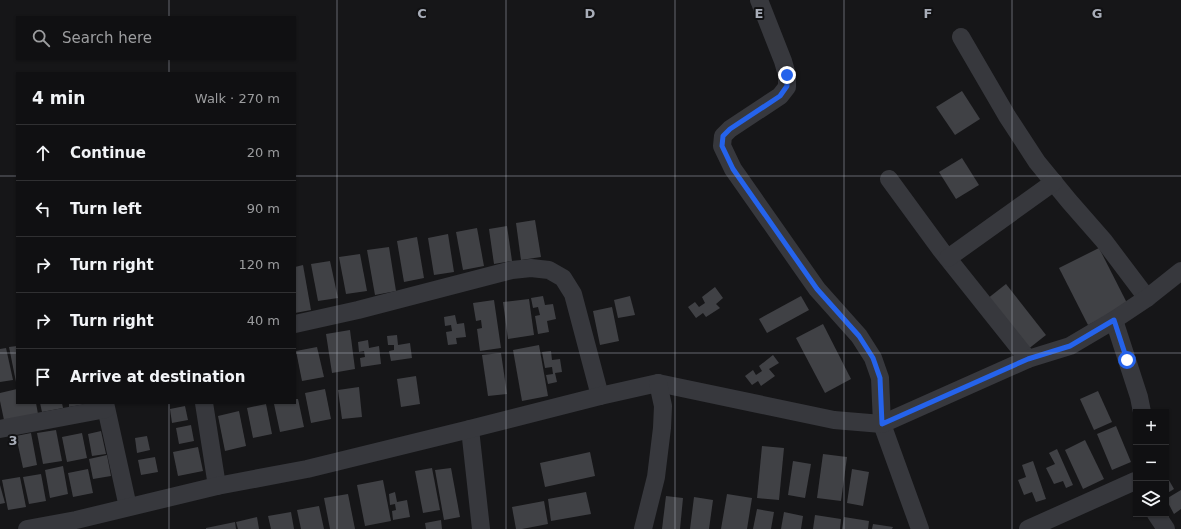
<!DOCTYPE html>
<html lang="en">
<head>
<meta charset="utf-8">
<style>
  :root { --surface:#101012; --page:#1e1e20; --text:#f1f3f6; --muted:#9c9d9f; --line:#303032 }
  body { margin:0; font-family:"DejaVu Sans",sans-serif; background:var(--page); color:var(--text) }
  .controls { position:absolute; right:12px; bottom:12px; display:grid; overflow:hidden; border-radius:0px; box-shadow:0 1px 3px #0004 }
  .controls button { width:36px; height:36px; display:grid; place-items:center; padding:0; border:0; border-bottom:1px solid var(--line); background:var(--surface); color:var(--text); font:20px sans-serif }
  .stop { position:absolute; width:12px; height:12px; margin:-9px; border:3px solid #2563eb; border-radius:50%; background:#fff }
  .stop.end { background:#2563eb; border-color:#fff; box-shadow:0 1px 4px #0008 }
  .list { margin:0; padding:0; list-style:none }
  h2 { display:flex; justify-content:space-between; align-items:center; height:52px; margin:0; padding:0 16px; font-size:17px }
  h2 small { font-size:13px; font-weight:400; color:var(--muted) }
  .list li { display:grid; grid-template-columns:26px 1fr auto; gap:12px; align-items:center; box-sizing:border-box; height:56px; padding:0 16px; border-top:1px solid var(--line) }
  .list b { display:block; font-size:15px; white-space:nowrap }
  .list em { font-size:13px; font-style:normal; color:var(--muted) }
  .icon { flex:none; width:22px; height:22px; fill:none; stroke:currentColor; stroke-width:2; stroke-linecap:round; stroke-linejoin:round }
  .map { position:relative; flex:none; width:1181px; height:529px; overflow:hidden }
  .search { position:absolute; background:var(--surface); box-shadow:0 1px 3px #0004; left:16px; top:16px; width:280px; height:44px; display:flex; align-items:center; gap:10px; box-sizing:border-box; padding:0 14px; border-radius:0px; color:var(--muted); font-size:15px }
  .panel { position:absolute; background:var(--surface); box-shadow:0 1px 3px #0004; left:16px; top:72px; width:280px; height:332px; border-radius:0px }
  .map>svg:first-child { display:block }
  .building { fill:#404145 }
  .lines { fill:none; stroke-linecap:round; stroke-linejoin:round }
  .minor { stroke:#37383d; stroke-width:18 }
  .route { stroke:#2563eb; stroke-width:5 }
  .grid { fill:none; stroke:#a8adb8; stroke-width:1; stroke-opacity:0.55 }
  .grid-label { font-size:13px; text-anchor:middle; font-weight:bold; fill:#a8adb8; stroke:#111113; stroke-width:4; stroke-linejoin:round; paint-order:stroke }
</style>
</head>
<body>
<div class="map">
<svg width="1181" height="529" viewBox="0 0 1181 529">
  <rect width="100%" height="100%" fill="#161618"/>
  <g class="building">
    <polygon points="962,91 980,119 955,135 936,107"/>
    <polygon points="962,158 979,185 956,199 939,172"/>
    <polygon points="535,220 541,257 521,260 516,223"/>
    <polygon points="507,226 512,261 494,264 489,229"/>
    <polygon points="477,228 484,266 463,270 456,232"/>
    <polygon points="448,234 454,272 434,275 428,238"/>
    <polygon points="417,237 424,278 404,282 397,241"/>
    <polygon points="389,247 396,291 375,295 367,250"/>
    <polygon points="1099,248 1128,305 1088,325 1059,268"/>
    <polygon points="360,254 367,291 346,294 339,257"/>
    <polygon points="330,261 338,298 318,301 311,264"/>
    <polygon points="303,265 311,310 295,313 295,267"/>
    <polygon points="1006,284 1046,335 1027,350 987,299"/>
    <polygon points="715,287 723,298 716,304 720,308 706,317 703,313 696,318 688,307 695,302 699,307 705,303 702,297"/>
    <polygon points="543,296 545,305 553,304 556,319 547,321 549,332 538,334 535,316 540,315 538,307 533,308 531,298"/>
    <polygon points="630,296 635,315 618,318 614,300"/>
    <polygon points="801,296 809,310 767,333 759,319"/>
    <polygon points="529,299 534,335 508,339 503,302"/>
    <polygon points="494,300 501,348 480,351 477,329 482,328 481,320 476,321 473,303"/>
    <polygon points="612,307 619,341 600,345 593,311"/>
    <polygon points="455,315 457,324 464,323 466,337 456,338 457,344 448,345 446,332 452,331 451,325 445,326 444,317"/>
    <polygon points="823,324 851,379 825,393 796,338"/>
    <polygon points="350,330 355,369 332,373 326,334"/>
    <polygon points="397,335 398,345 410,343 412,358 391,361 389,351 394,350 394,345 388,345 387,336"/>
    <polygon points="368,340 369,348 379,346 381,364 361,367 360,358 365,357 364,351 359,352 358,342"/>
    <polygon points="539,345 548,396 522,401 513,350"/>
    <polygon points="17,346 17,382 16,382 9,347"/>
    <polygon points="317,347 324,377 302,381 296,351"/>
    <polygon points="6,348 13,380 0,382 0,349"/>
    <polygon points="551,351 552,360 560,359 562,372 555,373 557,382 548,384 546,375 553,374 552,367 545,368 542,352"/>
    <polygon points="501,353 507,394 488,396 482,355"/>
    <polygon points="773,355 779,363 769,369 775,376 761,386 758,381 752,385 745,376 753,370 756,375 762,371 759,366"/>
    <polygon points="416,376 420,404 401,407 397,379"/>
    <polygon points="359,387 362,417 342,419 338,390"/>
    <polygon points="17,389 17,403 36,403 38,414 4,420 0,401 0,393"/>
    <polygon points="325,389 331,419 311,423 305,393"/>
    <polygon points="1098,391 1112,422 1094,430 1080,399"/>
    <polygon points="295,399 298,399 304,427 280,432 274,404 295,403"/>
    <polygon points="40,403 62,403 63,408 42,412"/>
    <polygon points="69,403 85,403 86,404 69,407"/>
    <polygon points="266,404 272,434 253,438 247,408"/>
    <polygon points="185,406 188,420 172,423 170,409"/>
    <polygon points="239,411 246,446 225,451 218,416"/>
    <polygon points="191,425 194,441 179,444 176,428"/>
    <polygon points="1116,426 1131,462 1112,470 1097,434"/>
    <polygon points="56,430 62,461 43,464 37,433"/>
    <polygon points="101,431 106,454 92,456 88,434"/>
    <polygon points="31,433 37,465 23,468 16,436"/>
    <polygon points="82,433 87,458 67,462 62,437"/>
    <polygon points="147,436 150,450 137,453 135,438"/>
    <polygon points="1085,440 1104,479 1083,489 1065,450"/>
    <polygon points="762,446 784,448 779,500 757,498"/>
    <polygon points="198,447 203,471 178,476 173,452"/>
    <polygon points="1057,449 1073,485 1066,488 1063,481 1054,484 1046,468 1055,464 1049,453"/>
    <polygon points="590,452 595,476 545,487 540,463"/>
    <polygon points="823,454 847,457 841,501 817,498"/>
    <polygon points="107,455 111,476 93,479 89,459"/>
    <polygon points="155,457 158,472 141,475 138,460"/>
    <polygon points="793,461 811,464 805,498 788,495"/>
    <polygon points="1033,461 1046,499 1036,502 1032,492 1024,495 1018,480 1026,477 1022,465"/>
    <polygon points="63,466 68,494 50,498 45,470"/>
    <polygon points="432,468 440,510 423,513 415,471"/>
    <polygon points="451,468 460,517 444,520 435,470"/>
    <polygon points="88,469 93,493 73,497 68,473"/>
    <polygon points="852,469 869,472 863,506 847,503"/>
    <polygon points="41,474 46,501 29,504 23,477"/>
    <polygon points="1166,475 1174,489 1166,494"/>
    <polygon points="20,477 26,507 8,510 2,480"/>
    <polygon points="383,480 391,521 365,526 357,485"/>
    <polygon points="0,485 5,503 0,504"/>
    <polygon points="1181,490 1181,509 1174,514 1166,499"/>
    <polygon points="395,492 397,502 407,500 410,517 393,520 392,511 396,510 395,504 390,505 389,494"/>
    <polygon points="586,492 591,514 551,521 548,499"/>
    <polygon points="348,494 355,529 330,529 324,498"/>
    <polygon points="727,494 752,498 747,529 721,529"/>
    <polygon points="666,496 683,498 680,529 662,529"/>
    <polygon points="694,497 713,500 709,529 690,529"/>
    <polygon points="544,501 548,524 522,529 516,529 512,507"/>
    <polygon points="319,506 324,529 301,529 297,510"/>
    <polygon points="757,509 774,512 771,529 753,529"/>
    <polygon points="291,512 294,529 271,529 268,516"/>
    <polygon points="784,512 803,516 801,529 781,529"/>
    <polygon points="815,515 841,519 840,529 813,529"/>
    <polygon points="257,517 259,529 238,529 236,522"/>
    <polygon points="844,517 869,521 868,529 842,529"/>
    <polygon points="441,520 442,529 426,529 425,523"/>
    <polygon points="235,522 236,529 206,529 206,528"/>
    <polygon points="873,524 893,527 892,529 872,529"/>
  </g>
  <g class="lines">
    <g class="minor">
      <polyline points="759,0 783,61 787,75 787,87 780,96 730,129 723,136 722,146 733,169 817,289 859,336 873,358 880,378 882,424 920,529"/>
      <polyline points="961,37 1007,116 1037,162 1069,201 1104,241 1147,298"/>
      <polyline points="889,179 941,250 1028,359"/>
      <polyline points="948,258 1054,182"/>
      <polyline points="1114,320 1139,397 1142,412"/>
      <polyline points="295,324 358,310 512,270 531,268 549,270 563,278 573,294 600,396"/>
      <polyline points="105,403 128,507"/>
      <polyline points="204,403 217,486"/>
      <polyline points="0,429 106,409"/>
      <polyline points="470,429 481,529"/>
      <polyline points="1156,514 1166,529"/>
      <polyline points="27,529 76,520 217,486 307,469 470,429 600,396 658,383 834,420 882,424 1028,359 1070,346 1114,320 1147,298 1181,271"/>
      <polyline points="643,529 656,477 662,428 663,406 658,383"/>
      <polyline points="1028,529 1135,481"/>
    </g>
  </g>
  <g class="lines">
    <polyline class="route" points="787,75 787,86 780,96 730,129 723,136 722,146 733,169 817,289 859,336 873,358 880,378 882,424 1028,359 1070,346 1114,320 1127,360"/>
  </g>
  <path class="grid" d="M169,0V17M337,0V529M506,0V529M675,0V529M844,0V529M1012,0V529M169,59V73M0,176H17M295,176H1181M0,353H17M295,353H1181M169,403V529"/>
  <g class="grid-label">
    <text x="422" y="18">C</text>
    <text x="590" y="18">D</text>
    <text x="759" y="18">E</text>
    <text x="928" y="18">F</text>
    <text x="1097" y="18">G</text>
    <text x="13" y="445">3</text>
  </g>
</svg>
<div class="controls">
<button>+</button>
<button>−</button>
<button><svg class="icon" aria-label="layers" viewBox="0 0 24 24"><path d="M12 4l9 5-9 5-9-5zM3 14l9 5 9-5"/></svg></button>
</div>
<div class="stop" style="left:1127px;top:360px"></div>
<div class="stop end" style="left:787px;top:75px"></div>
<div class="search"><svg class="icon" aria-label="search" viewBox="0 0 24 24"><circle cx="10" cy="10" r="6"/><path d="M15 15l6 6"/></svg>Search here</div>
<section class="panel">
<h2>4 min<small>Walk · 270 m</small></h2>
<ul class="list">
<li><svg class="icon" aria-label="ahead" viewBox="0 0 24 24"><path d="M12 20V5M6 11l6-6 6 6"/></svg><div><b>Continue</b></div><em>20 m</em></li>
<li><svg class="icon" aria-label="left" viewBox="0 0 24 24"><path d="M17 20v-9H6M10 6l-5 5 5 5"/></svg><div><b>Turn left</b></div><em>90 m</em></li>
<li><svg class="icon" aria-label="right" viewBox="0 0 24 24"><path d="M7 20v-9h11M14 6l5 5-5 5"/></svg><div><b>Turn right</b></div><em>120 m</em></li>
<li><svg class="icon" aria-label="right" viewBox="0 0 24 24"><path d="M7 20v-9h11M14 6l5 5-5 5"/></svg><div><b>Turn right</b></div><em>40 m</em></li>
<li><svg class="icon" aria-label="arrive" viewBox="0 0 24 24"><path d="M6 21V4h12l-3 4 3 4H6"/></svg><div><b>Arrive at destination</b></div></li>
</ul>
</section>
</div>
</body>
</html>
